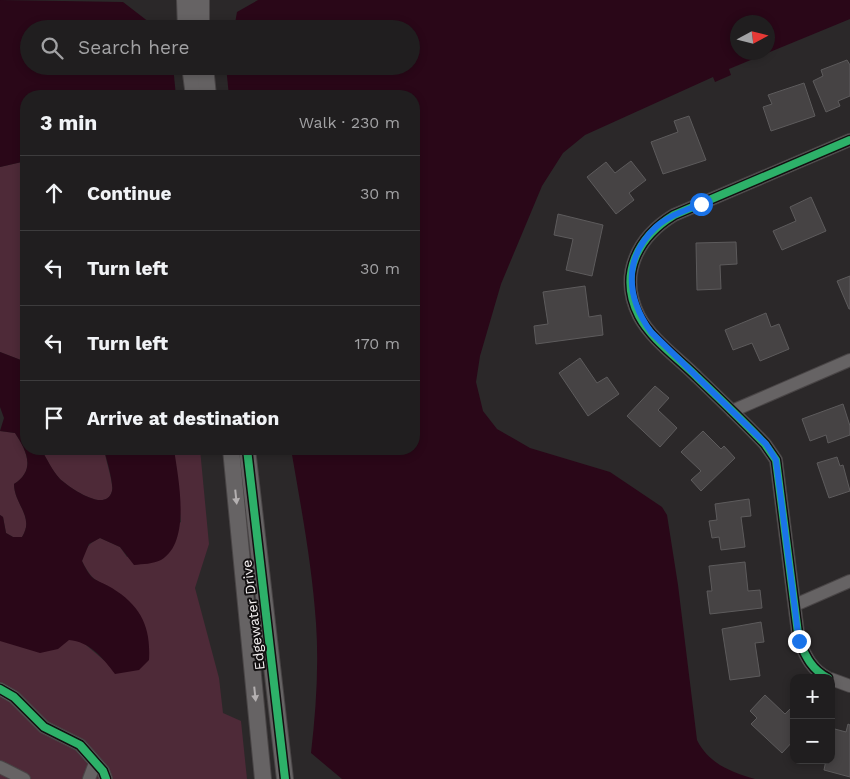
<!DOCTYPE html>
<html lang="en">
<head>
<meta charset="utf-8">
<style>
  :root { --surface:#201e1f; --page:#2d2b2c; --text:#f1f3f6; --muted:#a2a2a4; --line:#3d3c3d }
  body { margin:0; font-family:"Work Sans",sans-serif; background:var(--page); color:var(--text) }
  .controls { position:absolute; right:15px; bottom:15px; display:grid; overflow:hidden; border-radius:10px; box-shadow:0 2px 8px #0003 }
  .controls button { width:45px; height:45px; display:grid; place-items:center; padding:0; border:0; border-bottom:1px solid var(--line); background:var(--surface); color:var(--text); font:25px sans-serif }
  .compass { position:absolute; left:730px; top:15px; width:45px; height:45px; border-radius:50%; background:var(--surface); box-shadow:0 2px 8px #0003; rotate:83deg }
  .stop { position:absolute; width:15px; height:15px; margin:-11px; border:4px solid #1a73e8; border-radius:50%; background:#fff }
  .stop.end { background:#1a73e8; border-color:#fff; box-shadow:0 1px 5px #0008 }
  .list { margin:0; padding:0; list-style:none }
  h2 { display:flex; justify-content:space-between; align-items:center; height:65px; margin:0; padding:0 20px; font-size:21px }
  h2 small { font-size:16px; font-weight:400; color:var(--muted) }
  .list li { display:grid; grid-template-columns:32px 1fr auto; gap:15px; align-items:center; box-sizing:border-box; height:75px; padding:0 20px; border-top:1px solid var(--line) }
  .list b { display:block; font-size:19px; white-space:nowrap }
  .list em { font-size:16px; font-style:normal; color:var(--muted) }
  .icon { flex:none; width:28px; height:28px; fill:none; stroke:currentColor; stroke-width:2; stroke-linecap:round; stroke-linejoin:round }
  .map { position:relative; flex:none; width:850px; height:779px; overflow:hidden }
  .search { position:absolute; background:var(--surface); box-shadow:0 2px 8px #0003; left:20px; top:20px; width:400px; height:55px; display:flex; align-items:center; gap:12px; box-sizing:border-box; padding:0 18px; border-radius:28px; color:var(--muted); font-size:19px }
  .panel { position:absolute; background:var(--surface); box-shadow:0 2px 8px #0003; left:20px; top:90px; width:400px; height:365px; border-radius:20px }
  .map>svg:first-child { display:block }
  .green { fill:#4e2a38 }
  .water { fill:#2a0718; fill-rule:evenodd }
  .pier { fill:#2b2829 }
  .building { fill:#464344; stroke:#5d5b5c }
  .lines { fill:none; stroke-linecap:round; stroke-linejoin:round }
  .minor-casing { stroke:#494546; stroke-width:14 }
  .tertiary-casing { stroke:#494546; stroke-width:18 }
  .minor { stroke:#666364; stroke-width:12 }
  .tertiary { stroke:#666364; stroke-width:16 }
  .cycleway-casing { stroke:#131011; stroke-width:11 }
  .cycleway { stroke:#2db169; stroke-width:8 }
  .oneway { fill:#b4b0b1 }
  .route { stroke:#1a73e8; stroke-width:6 }
  .labels { text-anchor:middle; stroke-width:4; stroke-linejoin:round; paint-order:stroke }
  .street-label { font-size:14px; fill:#f3eff0; stroke:#131011 }
</style>
</head>
<body>
<div class="map">
<svg width="850" height="779" viewBox="0 0 850 779">
  <rect width="100%" height="100%" fill="#2b2829"/>
  <g class="green">
    <polygon points="26,161 26,362 0,352 0,167"/>
    <path d="M0,431L15,433C27,452 36,470 14,484C14,504 35,517 22,537H13L6,533L3,517L0,515Z"/>
    <path d="M41,449H104C105,458 114,484 112,491C106,514 69,487 60,479C52,471 47,459 41,449Z"/>
    <path d="M174,449H200L209,544L195,588L219,678L223,713L241,721L247,779H0V616L69,640H80L106,662L108,586C94,581 89,575 82,561C85,548 88,544 100,538L120,547L127,557L181,522Z"/>
  </g>
  <g class="water">
    <path d="M0,0L123,2L158,29H29V66H411V29H234L237,12L258,0H850V19L729,69L731,75L715,82L713,77L585,135L563,153L542,186L501,284L480,356L476,382L483,411L497,429L530,448L610,472L662,507L667,515L678,585L697,740C709,764 731,772 755,779H342L311,753C316,710 319,666 316,623C312,564 301,507 291,449H414V96H26V161L0,167ZM738,22H768V52H738Z"/>
    <path d="M0,352L26,362V449H41C47,459 52,470 60,479C69,487 106,514 112,491C114,483 106,458 104,449H174C178,478 192,542 161,560C153,564 143,564 134,565L120,547L100,538L89,544L82,561C92,582 94,578 112,588C141,606 151,627 149,660L139,670L115,674C104,659 89,641 69,640L58,649L40,653L0,641V515L3,517L6,533L13,537H22C35,517 14,504 14,484C36,470 27,451 15,433L0,431L4,418L0,407Z"/>
  </g>
  <polygon class="pier" points="173,66 226,66 229,96 176,96"/>
  <g class="building">
    <polygon points="847,60 850,65 850,96 838,101 840,106 826,112 813,81 823,76 821,70"/>
    <polygon points="804,83 815,116 771,131 763,107 772,104 768,95"/>
    <polygon points="689,116 706,160 663,174 651,142 678,132 674,121"/>
    <polygon points="631,161 646,180 629,193 634,200 616,214 587,177 606,162 615,173"/>
    <polygon points="811,197 826,231 782,250 773,231 796,221 790,207"/>
    <polygon points="558,214 603,225 592,276 566,270 573,239 554,235"/>
    <polygon points="736,242 737,264 720,265 721,289 697,290 696,243"/>
    <polygon points="850,276 850,309 849,309 837,281"/>
    <polygon points="585,286 589,317 601,315 603,335 536,344 534,326 548,324 543,292"/>
    <polygon points="766,313 771,327 779,324 789,349 760,361 752,343 733,350 725,330"/>
    <polygon points="580,358 597,383 607,377 619,394 588,416 559,373"/>
    <polygon points="655,386 669,398 658,410 677,428 660,447 627,416"/>
    <polygon points="843,404 850,426 850,435 828,443 826,435 810,441 802,419"/>
    <polygon points="703,431 721,449 724,446 735,458 701,491 691,480 701,471 681,452"/>
    <polygon points="837,457 840,466 843,465 850,491 829,498 817,463"/>
    <polygon points="749,499 751,516 741,517 745,547 721,550 719,537 712,538 709,521 717,520 715,504"/>
    <polygon points="745,562 748,591 760,590 762,608 710,614 707,591 712,591 709,566"/>
    <polygon points="761,622 764,642 755,643 760,676 730,680 722,629"/>
    <polygon points="765,695 785,714 794,705 794,740 782,753 751,724 757,718 750,711"/>
    <polygon points="848,724 850,725 850,777 824,770 826,760 831,760 831,728 846,732"/>
  </g>
  <g class="lines">
    <defs>
      <g id="minor">
        <polyline points="732,411 850,360"/>
        <polyline points="795,605 850,581"/>
        <path d="M828,678C812,670 806,657 799,641L776,460L765,444C743,421 720,399 697,377C678,358 651,339 639,316C618,274 638,237 674,215L850,140"/>
        <polyline points="831,679 850,686"/>
        <polyline points="0,689 14,697 44,727 80,745 103,771 106,779"/>
        <polyline points="0,767 24,779"/>
        <polyline points="89,779 95,763"/>
      </g>
      <g id="tertiary">
        <polyline points="185,0 186,29"/>
        <polyline points="201,0 201,29"/>
        <polyline points="190,66 194,96"/>
        <polyline points="205,66 208,96"/>
        <polyline points="231,449 263,779"/>
        <polyline points="247,449 285,779"/>
      </g>
    </defs>
    <use href="#minor" class="minor-casing"/>
    <use href="#tertiary" class="tertiary-casing"/>
    <use href="#minor" class="minor"/>
    <use href="#tertiary" class="tertiary"/>
    <defs>
      <g id="cycleway">
        <polyline points="247,449 285,779"/>
        <path d="M828,678C812,670 806,657 799,641L776,460L765,444C743,421 720,399 697,377C678,358 651,339 639,316C618,274 638,237 674,215L850,140"/>
        <polyline points="0,689 14,697 44,727 80,745 103,771 106,779"/>
      </g>
    </defs>
    <use href="#cycleway" class="cycleway-casing"/>
    <use href="#cycleway" class="cycleway"/>
  </g>
  <defs><path id="oneway-solid" d="M-6-.8H1V-3.2L6.5 0L1 3.2V.8H-6Z" transform="scale(1.25)"/></defs>
  <g class="oneway">
    <use href="#oneway-solid" transform="translate(236 497) rotate(84)"/>
    <use href="#oneway-solid" transform="translate(255 694) rotate(84)"/>
  </g>
  <g class="lines">
    <path class="route" d="M701,204C686,210 668,216 656,227C623,258 626,297 651,332L766,444L776,460L799,641"/>
  </g>
  <g class="labels">
    <g class="street-label">
      <text transform="translate(253 615) rotate(-97)" y="5">Edgewater Drive</text>
    </g>
  </g>
</svg>
<div class="controls">
<button>+</button>
<button>−</button>
</div>
<svg class="compass" viewBox="-18 -18 36 36"><path d="M0-13l5 13h-10z" fill="#e53935"/><path d="M0 13l5-13h-10z" fill="#a2a2a4"/></svg>
<div class="stop" style="left:701px;top:204px"></div>
<div class="stop end" style="left:799px;top:641px"></div>
<div class="search"><svg class="icon" aria-label="search" viewBox="0 0 24 24"><circle cx="10" cy="10" r="6"/><path d="M15 15l6 6"/></svg>Search here</div>
<section class="panel">
<h2>3 min<small>Walk · 230 m</small></h2>
<ul class="list">
<li><svg class="icon" aria-label="ahead" viewBox="0 0 24 24"><path d="M12 20V5M6 11l6-6 6 6"/></svg><div><b>Continue</b></div><em>30 m</em></li>
<li><svg class="icon" aria-label="left" viewBox="0 0 24 24"><path d="M17 20v-9H6M10 6l-5 5 5 5"/></svg><div><b>Turn left</b></div><em>30 m</em></li>
<li><svg class="icon" aria-label="left" viewBox="0 0 24 24"><path d="M17 20v-9H6M10 6l-5 5 5 5"/></svg><div><b>Turn left</b></div><em>170 m</em></li>
<li><svg class="icon" aria-label="arrive" viewBox="0 0 24 24"><path d="M6 21V4h12l-3 4 3 4H6"/></svg><div><b>Arrive at destination</b></div></li>
</ul>
</section>
</div>
</body>
</html>
